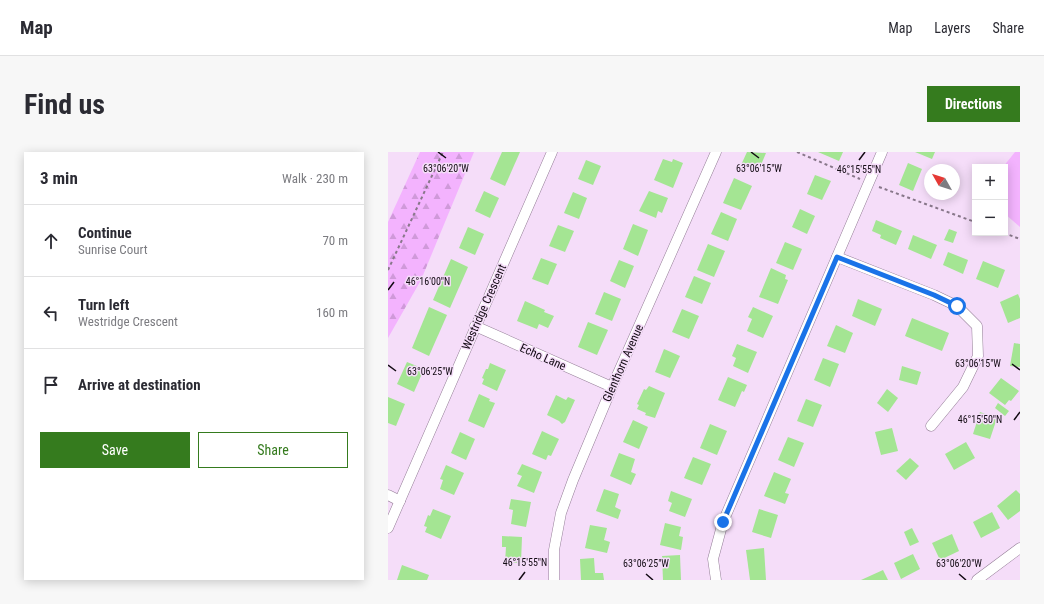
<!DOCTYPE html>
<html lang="en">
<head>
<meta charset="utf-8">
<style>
  :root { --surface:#fff; --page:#f7f7f7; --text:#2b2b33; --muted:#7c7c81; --line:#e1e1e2; --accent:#357b1e }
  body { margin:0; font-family:"Roboto Condensed",sans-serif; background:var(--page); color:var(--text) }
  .controls { position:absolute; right:12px; top:12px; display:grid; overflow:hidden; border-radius:0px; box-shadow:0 2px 10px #0003 }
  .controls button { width:36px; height:36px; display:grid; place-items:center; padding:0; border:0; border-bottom:1px solid var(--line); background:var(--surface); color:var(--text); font:20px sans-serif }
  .compass { position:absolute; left:536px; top:12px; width:36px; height:36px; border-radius:50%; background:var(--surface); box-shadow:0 2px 10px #0003; rotate:309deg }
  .stop { position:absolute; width:12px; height:12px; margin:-9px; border:3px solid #1a73e8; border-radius:50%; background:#fff }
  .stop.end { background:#1a73e8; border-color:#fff; box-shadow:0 1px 4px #0008 }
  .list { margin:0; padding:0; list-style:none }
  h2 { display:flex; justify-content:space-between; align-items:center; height:52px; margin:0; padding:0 16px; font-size:17px }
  h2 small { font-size:13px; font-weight:400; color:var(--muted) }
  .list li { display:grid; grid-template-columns:26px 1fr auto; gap:12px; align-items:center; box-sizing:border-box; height:72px; padding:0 16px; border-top:1px solid var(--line) }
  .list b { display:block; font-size:15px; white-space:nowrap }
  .list p { margin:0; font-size:13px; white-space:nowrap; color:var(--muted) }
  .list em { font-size:13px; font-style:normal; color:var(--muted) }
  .actions { display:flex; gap:8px; padding:12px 16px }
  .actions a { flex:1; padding:9px 0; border:1px solid var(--accent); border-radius:0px; text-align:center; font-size:14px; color:var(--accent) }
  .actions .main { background:var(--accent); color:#fff }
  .icon { flex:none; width:22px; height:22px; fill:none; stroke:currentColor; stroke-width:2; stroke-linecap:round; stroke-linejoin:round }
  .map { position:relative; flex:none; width:632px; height:428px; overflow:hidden; border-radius:0px }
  header { display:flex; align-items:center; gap:24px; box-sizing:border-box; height:56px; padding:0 20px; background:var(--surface); border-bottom:1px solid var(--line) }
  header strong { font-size:19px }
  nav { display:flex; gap:22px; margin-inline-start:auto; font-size:14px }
  .intro { display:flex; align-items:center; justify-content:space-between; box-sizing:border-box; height:96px; padding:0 24px }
  h1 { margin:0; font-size:28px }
  .button { padding:10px 18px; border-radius:0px; background:var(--accent); color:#fff; font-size:14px; font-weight:700 }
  main { display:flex; gap:24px; padding:0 24px }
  aside { flex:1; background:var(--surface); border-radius:0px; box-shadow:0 2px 10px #0003 }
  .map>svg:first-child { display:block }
  .forest { fill:url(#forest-firs) }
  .pitch { fill:#f3b3fe }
  .building { fill:#a4e593 }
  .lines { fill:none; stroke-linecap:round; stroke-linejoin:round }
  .minor-casing { stroke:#947e97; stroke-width:11 }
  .path { stroke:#88778a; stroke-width:2; stroke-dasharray:3 3; stroke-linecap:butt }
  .minor { stroke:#fff; stroke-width:10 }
  .route { stroke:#1a73e8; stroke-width:5 }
  .ticks { fill:none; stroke:#130b14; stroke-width:1.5 }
  .labels { text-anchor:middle; stroke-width:3; stroke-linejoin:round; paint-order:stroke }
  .street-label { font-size:12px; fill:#130b14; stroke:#f5ddf9 }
  .ticks-label { font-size:10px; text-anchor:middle; fill:#130b14; stroke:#f5ddf9; stroke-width:3; stroke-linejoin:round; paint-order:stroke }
</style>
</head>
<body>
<header>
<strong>Map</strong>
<nav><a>Map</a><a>Layers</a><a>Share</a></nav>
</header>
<div class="intro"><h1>Find us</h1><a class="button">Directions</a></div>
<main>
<aside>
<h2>3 min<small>Walk · 230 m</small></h2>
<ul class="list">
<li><svg class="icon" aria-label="ahead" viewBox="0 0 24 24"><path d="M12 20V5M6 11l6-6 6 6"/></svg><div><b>Continue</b><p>Sunrise Court</p></div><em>70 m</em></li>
<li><svg class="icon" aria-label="left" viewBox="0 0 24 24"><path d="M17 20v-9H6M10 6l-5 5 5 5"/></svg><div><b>Turn left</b><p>Westridge Crescent</p></div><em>160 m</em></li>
<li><svg class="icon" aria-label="arrive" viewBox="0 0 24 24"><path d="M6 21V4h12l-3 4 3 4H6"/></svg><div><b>Arrive at destination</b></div></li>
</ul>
<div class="actions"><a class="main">Save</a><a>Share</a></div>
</aside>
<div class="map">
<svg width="632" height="428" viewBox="0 0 632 428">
  <defs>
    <pattern id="forest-firs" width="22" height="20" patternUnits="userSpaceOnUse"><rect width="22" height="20" fill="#f3b3fe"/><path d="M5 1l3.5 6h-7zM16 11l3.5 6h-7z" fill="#cf99d9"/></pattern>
  </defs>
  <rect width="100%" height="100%" fill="#f5ddf9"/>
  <polygon class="forest" points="32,0 86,0 33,128 0,186 0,70"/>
  <polygon class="pitch" points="627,0 632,0 632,75 617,62 617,15 615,15"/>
  <g class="building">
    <polygon points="114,0 132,0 117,34 102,27"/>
    <polygon points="359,0 378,1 370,20 353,13"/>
    <polygon points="430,0 455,0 451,9"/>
    <polygon points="527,0 547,0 544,7"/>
    <polygon points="275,7 284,10 285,7 295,11 285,36 266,28"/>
    <polygon points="198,8 213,14 205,33 190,27"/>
    <polygon points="520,11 534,17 525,39 511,33"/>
    <polygon points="427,23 443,29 434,48 419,42"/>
    <polygon points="346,26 364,34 353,58 335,51"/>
    <polygon points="96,39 111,46 102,66 87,59"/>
    <polygon points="261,39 280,46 274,61 270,59 268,66 251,59"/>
    <polygon points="185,40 199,46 191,67 176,61"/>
    <polygon points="412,57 427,64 419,82 404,75"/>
    <polygon points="333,60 349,67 340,89 323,82"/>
    <polygon points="488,68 514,79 508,93 492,86 493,83 484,79"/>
    <polygon points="245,72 260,78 250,104 235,97"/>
    <polygon points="170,73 186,79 177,100 161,94"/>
    <polygon points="80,75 96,82 87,103 71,96"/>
    <polygon points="561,77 569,80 565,91 556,88"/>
    <polygon points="525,83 549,93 543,107 520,97"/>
    <polygon points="397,90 414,97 405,118 388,111"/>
    <polygon points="320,92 337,99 326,125 309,118"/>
    <polygon points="560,100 580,108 575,122 555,113"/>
    <polygon points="153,106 169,112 160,133 144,127"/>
    <polygon points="63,107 80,115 62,156 45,148"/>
    <polygon points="231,108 246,114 237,136 222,129"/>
    <polygon points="595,109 617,118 610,136 588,127"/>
    <polygon points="383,116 398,123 397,127 400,128 390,152 371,145"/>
    <polygon points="306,124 323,131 314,152 297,145"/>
    <polygon points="216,140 233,147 224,169 207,162"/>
    <polygon points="630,142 632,147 632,166 620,171 612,150"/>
    <polygon points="470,147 494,157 487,174 464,164"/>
    <polygon points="137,149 157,158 156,160 166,164 160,176 151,172 149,177 129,169"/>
    <polygon points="41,155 59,163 41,204 24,196"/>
    <polygon points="365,155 385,164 375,186 359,179 364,167 360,165"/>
    <polygon points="294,157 311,164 301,187 284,180"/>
    <polygon points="524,166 561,181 554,199 517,184"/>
    <polygon points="200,170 220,178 209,203 190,195"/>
    <polygon points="448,173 465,181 457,201 439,194"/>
    <polygon points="626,191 632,192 632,215 622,214"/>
    <polygon points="349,192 369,200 360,221 345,214 348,206 344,204"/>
    <polygon points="276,197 292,204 282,226 267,220"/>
    <polygon points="435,206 451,212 442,235 426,228"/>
    <polygon points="19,210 36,217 26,240 9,232"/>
    <polygon points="102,211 118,218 109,239 94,232 96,227 94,226 98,217 100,217"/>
    <polygon points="514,214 533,220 529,233 511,228"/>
    <polygon points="340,225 359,233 356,240 354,239 347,255 330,248"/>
    <polygon points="613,226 631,239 623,249 621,248 617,253 601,241"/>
    <polygon points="261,234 277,241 267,266 257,263 258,261 249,257 251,253 249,252 256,237 258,238"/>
    <polygon points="499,237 510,246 500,260 489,251"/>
    <polygon points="91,242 102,247 101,249 107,251 96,276 80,269"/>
    <polygon points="168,243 178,248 180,245 187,248 177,270 174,272 171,269 159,263"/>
    <polygon points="0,245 17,252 8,274 0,271"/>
    <polygon points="418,247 434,253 425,275 409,269"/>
    <polygon points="610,251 621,259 617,264 607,256"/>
    <polygon points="592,260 609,266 602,287 585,282"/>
    <polygon points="245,268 260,275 251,297 235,290"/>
    <polygon points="322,272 339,279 329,303 312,296"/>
    <polygon points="504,276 510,299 493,303 487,280"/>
    <polygon points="154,279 171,287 163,304 160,303 158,308 144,302"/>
    <polygon points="72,280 87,287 78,308 63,301"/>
    <polygon points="400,285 416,291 406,315 390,308"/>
    <polygon points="578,290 587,306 566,318 557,302"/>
    <polygon points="231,301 247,307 243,320 248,322 243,333 222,324"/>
    <polygon points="305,305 323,312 314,333 296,326"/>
    <polygon points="522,306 531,314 518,328 508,319"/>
    <polygon points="134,312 154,320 146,341 129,334 134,324 129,322"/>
    <polygon points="58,313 76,321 66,343 52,337 55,328 52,327"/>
    <polygon points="386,320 403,327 397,341 401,342 397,352 376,344"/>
    <polygon points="216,337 231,342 227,355 233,358 230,367 208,359"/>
    <polygon points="628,338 632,342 632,359 620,368 609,354"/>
    <polygon points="283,339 304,347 297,365 281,359 284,351 280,349"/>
    <polygon points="123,347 143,350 138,375 123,372 125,358 121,357"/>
    <polygon points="45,357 63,364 53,387 37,380 39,375 36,374 40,363 42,364"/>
    <polygon points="371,357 390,363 383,386 364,380"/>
    <polygon points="604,360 612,376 593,386 585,370"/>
    <polygon points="277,371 293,375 291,384 295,385 293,398 272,393"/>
    <polygon points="202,373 219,376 216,388 222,390 219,401 197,396"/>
    <polygon points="524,376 531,390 522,394 516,380"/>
    <polygon points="564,382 571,399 552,408 544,391"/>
    <polygon points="114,384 134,385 133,411 117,410 118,395 114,395"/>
    <polygon points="376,396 378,428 362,428 358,398"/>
    <polygon points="525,402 532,417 513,427 506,411"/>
    <polygon points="292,403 293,428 275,428 274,404"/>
    <polygon points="206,406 207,421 215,421 216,428 193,428 192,407"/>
    <polygon points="14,413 41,423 39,428 9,428"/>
    <polygon points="495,418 500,428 473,428"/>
  </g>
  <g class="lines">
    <defs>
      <g id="minor">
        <polyline points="449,105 546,143 569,154 589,174 590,204 575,235 543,274"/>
        <polyline points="87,174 224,235"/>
        <polyline points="0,343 12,349"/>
        <polyline points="0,376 164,0"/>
        <polyline points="166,428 166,398 173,361 185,328 224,235 328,0"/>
        <polyline points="328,428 325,407 335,370 494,0"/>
        <polyline points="589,428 632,396"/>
      </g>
    </defs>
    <use href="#minor" class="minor-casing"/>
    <g class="path">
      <polyline points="409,0 472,27"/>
      <polyline points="491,35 587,70"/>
      <polyline points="616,81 632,87"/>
      <polyline points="0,118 55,0"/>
    </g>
    <use href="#minor" class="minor"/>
  </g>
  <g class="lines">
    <polyline class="route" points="335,370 449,105 546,143 569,154"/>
  </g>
  <path class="ticks" d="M50,0L58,6M363,0L371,6M471,8L477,0M0,138L6,130M624,212L632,218M0,213L8,219M626,268L632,260M258,422L265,428M571,422L578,428M131,428L137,420"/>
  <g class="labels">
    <g class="street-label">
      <text transform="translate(96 155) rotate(-66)" y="4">Westridge Crescent</text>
      <text transform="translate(155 205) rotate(24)" y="4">Echo Lane</text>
      <text transform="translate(235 211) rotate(-66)" y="4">Glenthorn Avenue</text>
    </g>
  </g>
  <g class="ticks-label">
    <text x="58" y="20">63°06'20"W</text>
    <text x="371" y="20">63°06'15"W</text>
    <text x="471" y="21">46°15'55"N</text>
    <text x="40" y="133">46°16'00"N</text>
    <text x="590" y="215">63°06'15"W</text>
    <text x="42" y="223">63°06'25"W</text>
    <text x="592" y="271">46°15'50"N</text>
    <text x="137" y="414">46°15'55"N</text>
    <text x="258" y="415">63°06'25"W</text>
    <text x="571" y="415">63°06'20"W</text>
  </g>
</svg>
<div class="controls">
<button>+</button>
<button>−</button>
</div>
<svg class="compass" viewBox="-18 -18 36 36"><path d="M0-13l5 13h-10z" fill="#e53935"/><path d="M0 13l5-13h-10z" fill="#7c7c81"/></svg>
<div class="stop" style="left:569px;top:154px"></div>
<div class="stop end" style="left:335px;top:370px"></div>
</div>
</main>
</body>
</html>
